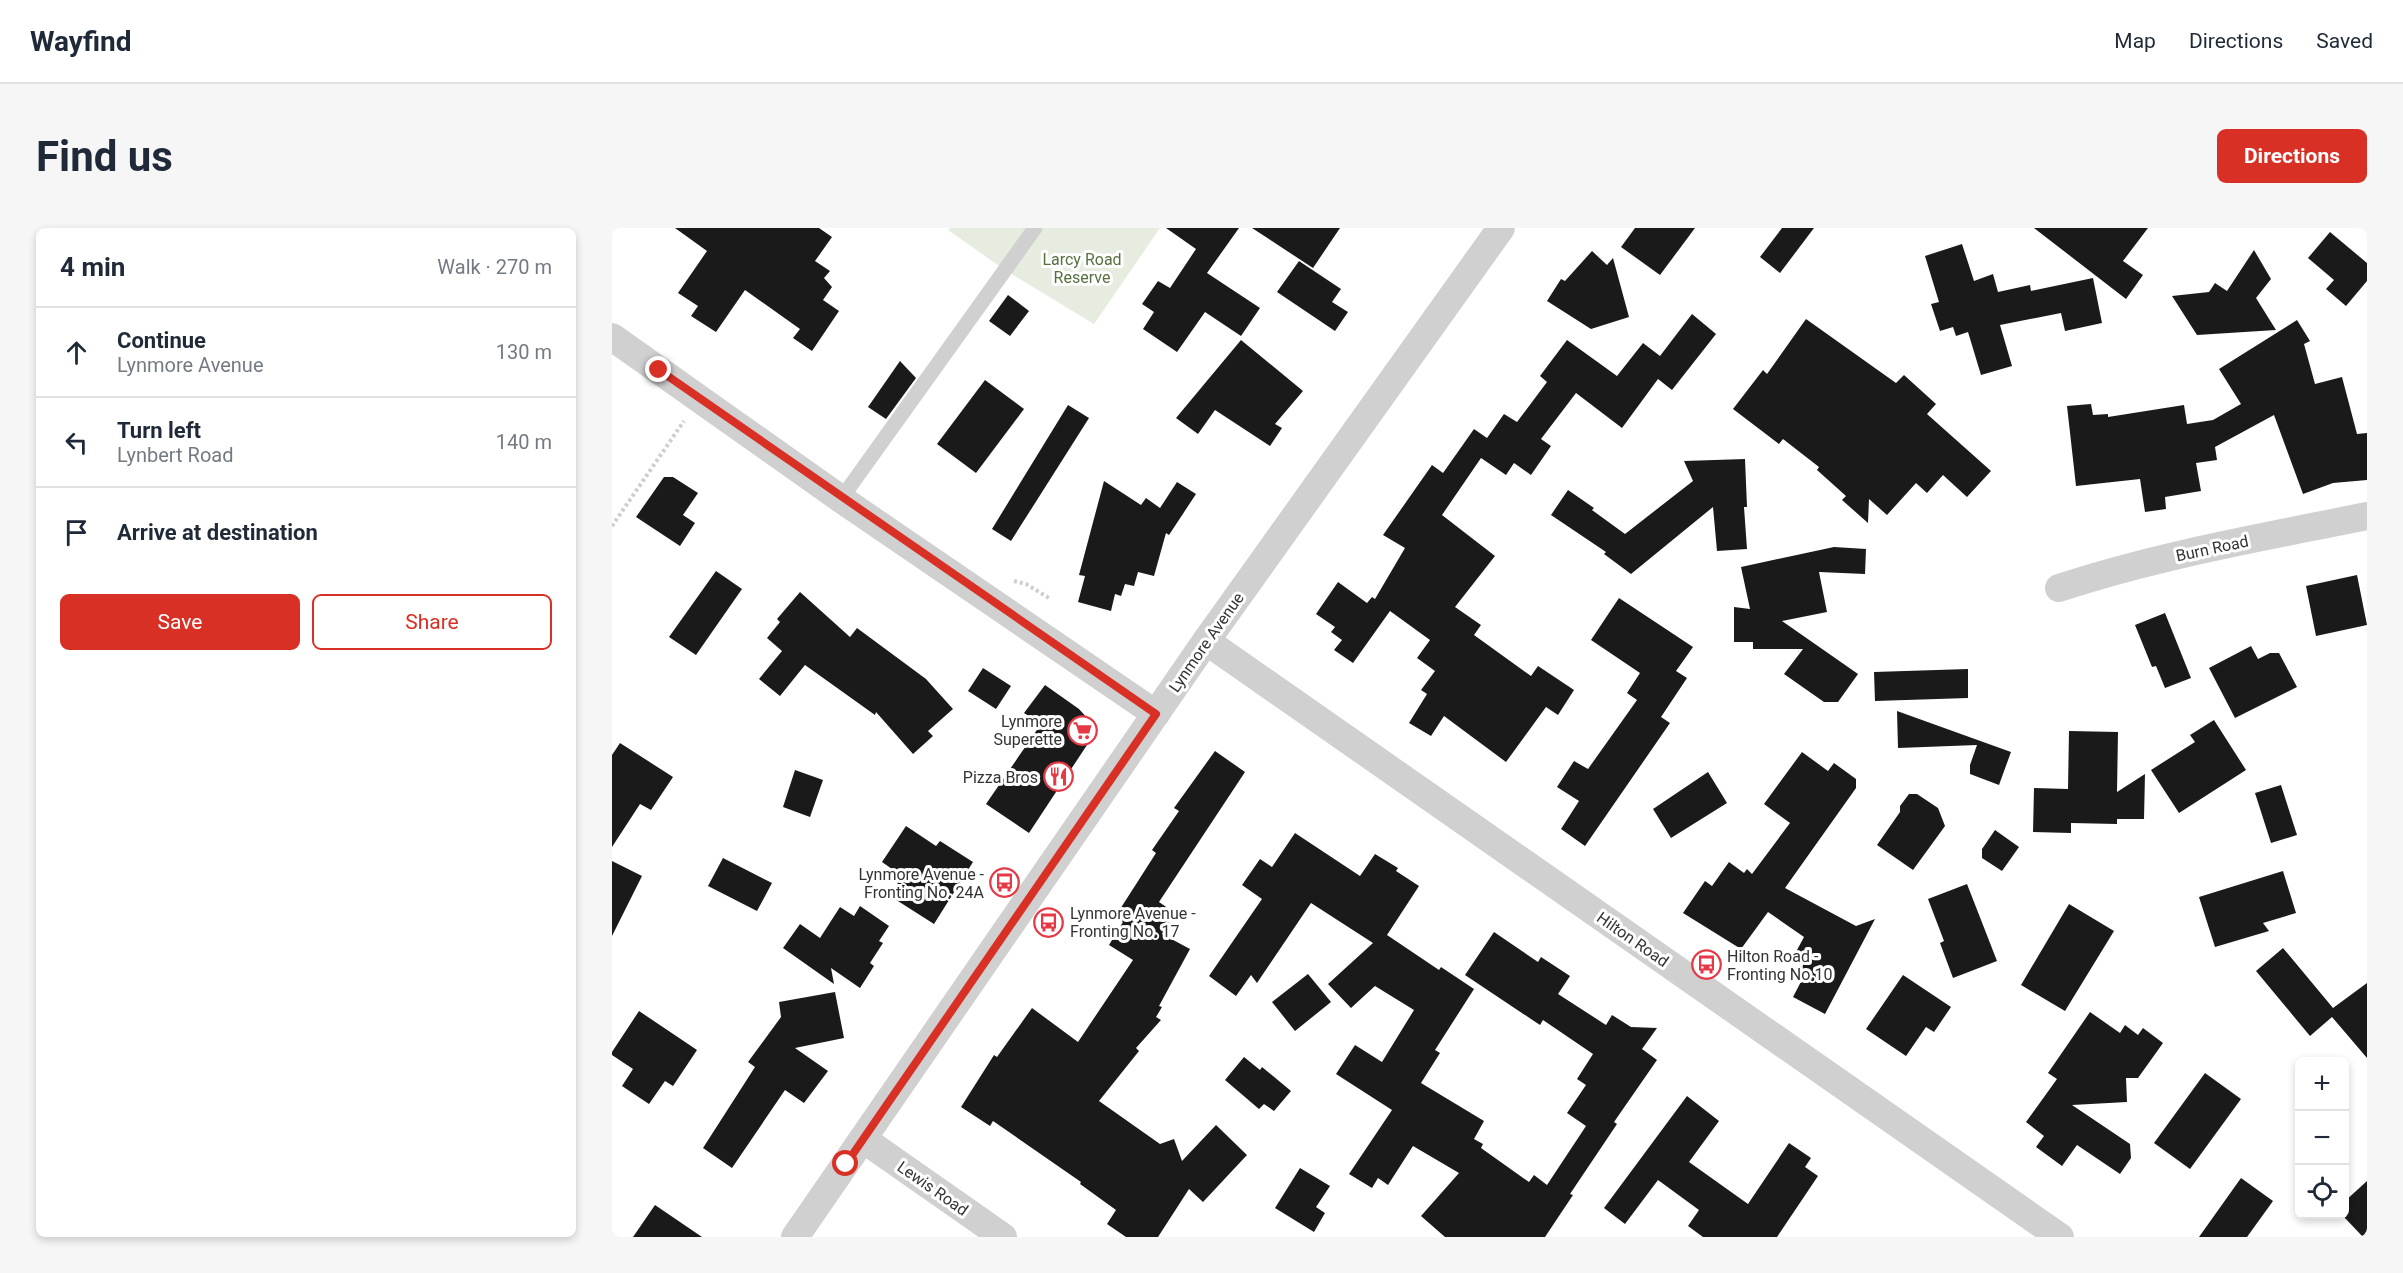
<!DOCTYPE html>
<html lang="en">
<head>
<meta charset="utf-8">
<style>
  :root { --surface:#fff; --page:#f6f6f7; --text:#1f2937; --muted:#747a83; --line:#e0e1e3; --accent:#d93025 }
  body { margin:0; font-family:Roboto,sans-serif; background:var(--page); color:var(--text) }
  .controls { position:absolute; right:18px; bottom:18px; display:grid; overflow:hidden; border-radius:9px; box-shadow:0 3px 9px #0003 }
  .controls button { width:54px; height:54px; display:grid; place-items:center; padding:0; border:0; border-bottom:2px solid var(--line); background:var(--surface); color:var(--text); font:30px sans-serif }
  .stop { position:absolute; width:18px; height:18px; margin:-14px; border:4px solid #d93025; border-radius:50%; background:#fff }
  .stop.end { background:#d93025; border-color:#fff; box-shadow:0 2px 6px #0008 }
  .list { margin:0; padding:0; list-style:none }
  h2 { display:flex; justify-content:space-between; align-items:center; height:78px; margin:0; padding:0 24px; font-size:26px }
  h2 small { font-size:20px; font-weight:400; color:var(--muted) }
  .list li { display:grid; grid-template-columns:39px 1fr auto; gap:18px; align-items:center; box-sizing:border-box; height:90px; padding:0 24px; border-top:2px solid var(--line) }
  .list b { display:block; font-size:22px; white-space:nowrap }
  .list p { margin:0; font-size:20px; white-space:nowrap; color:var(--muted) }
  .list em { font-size:20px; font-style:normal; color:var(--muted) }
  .actions { display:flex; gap:12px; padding:18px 24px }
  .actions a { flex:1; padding:14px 0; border:2px solid var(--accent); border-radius:9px; text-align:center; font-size:21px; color:var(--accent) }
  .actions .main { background:var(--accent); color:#fff }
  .icon { flex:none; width:33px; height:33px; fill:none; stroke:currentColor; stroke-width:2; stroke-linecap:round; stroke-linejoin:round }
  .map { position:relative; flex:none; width:1755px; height:1009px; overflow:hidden; border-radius:9px }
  header { display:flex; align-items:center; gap:36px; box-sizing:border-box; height:84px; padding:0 30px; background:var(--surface); border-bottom:2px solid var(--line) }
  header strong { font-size:28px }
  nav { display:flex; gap:33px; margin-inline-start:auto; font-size:21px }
  .intro { display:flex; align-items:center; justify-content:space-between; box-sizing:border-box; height:144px; padding:0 36px }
  h1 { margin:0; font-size:42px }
  .button { padding:15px 27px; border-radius:9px; background:var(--accent); color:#fff; font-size:21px; font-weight:700 }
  main { display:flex; gap:36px; padding:0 36px }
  aside { flex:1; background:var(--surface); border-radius:9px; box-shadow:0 3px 9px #0003 }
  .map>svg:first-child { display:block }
  .green { fill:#e6ecdf }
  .building { fill:#1a1a1a }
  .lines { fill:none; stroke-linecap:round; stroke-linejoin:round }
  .path { stroke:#cdcdcd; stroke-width:4; stroke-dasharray:3 3; stroke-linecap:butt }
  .service { stroke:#d0d0d0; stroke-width:15 }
  .minor { stroke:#d0d0d0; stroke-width:28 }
  .route { stroke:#d93025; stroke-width:8 }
  .labels { text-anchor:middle; stroke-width:6; stroke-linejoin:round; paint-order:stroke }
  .park-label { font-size:16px; fill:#56703f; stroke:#fff }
  .street-label { font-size:16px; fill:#333; stroke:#fff }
  .poi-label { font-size:16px; fill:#333; stroke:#fff; text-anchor:end }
</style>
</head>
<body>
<header>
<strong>Wayfind</strong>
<nav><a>Map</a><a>Directions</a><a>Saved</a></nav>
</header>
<div class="intro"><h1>Find us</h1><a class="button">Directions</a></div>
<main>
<aside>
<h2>4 min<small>Walk · 270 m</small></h2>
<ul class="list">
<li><svg class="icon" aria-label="ahead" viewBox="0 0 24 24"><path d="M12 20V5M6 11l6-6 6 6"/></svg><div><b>Continue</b><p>Lynmore Avenue</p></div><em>130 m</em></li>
<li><svg class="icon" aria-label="left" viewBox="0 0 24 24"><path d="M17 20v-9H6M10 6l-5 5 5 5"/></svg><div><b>Turn left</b><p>Lynbert Road</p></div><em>140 m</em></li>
<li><svg class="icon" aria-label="arrive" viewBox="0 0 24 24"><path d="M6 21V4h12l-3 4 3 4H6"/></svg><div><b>Arrive at destination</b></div></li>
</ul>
<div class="actions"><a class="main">Save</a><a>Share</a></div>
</aside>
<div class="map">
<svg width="1755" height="1009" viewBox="0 0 1755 1009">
  <rect width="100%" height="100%" fill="#fff"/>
  <polygon class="green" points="338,0 548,0 482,96 393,42 336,2"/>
  <g class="building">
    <polygon points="63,0 207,0 220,9 203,33 218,43 212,50 220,59 211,72 227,83 200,123 181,110 188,101 133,62 104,104 79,88 86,78 66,65 95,23"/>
    <polygon points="554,0 627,0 595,45 648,80 629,108 593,84 565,124 531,101 542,84 530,76 546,53 558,60 584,21"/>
    <polygon points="640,0 728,0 701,40"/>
    <polygon points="1023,0 1083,0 1048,47 1009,19"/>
    <polygon points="1170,0 1202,0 1168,45 1148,29"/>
    <polygon points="1422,0 1536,0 1511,33 1531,47 1514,71"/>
    <polygon points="1718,4 1755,35 1755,53 1734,78 1714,61 1722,52 1696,30"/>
    <polygon points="1350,16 1362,53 1381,46 1386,64 1418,57 1419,63 1481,50 1490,95 1453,103 1449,85 1388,97 1400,138 1369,147 1356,104 1344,108 1341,99 1328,103 1319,76 1327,74 1313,28"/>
    <polygon points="1642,22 1659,51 1644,70 1664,102 1585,107 1560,68 1597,64 1603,55 1615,63"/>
    <polygon points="980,23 995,37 1001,30 1017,89 979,101 935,73 949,51 953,53"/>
    <polygon points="687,33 729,61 720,74 736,84 723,103 665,64"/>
    <polygon points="396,67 417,83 398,108 377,93"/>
    <polygon points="1080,86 1104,106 1060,162 1046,151 1010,200 964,165 929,211 939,218 919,247 902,235 894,247 869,230 830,287 883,328 843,379 869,397 862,407 919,448 926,438 962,462 946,487 934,479 894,534 832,488 819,508 797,495 815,466 809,462 823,443 805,430 818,412 778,383 741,435 722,422 730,412 719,404 723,399 704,386 726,354 755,375 760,369 763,371 793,320 771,307 820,237 831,245 862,201 875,210 892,186 905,194 935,154 928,148 955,112 1005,148 1031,115 1048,128"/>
    <polygon points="1194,91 1284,155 1292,147 1324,176 1315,186 1379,243 1355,269 1331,247 1315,265 1304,255 1275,287 1257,271 1256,295 1230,272 1234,268 1205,242 1207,239 1171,211 1167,216 1121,181 1151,142 1155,146"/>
    <polygon points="1685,92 1698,113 1692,116 1703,156 1730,149 1745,206 1755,205 1755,252 1721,255 1691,266 1662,187 1603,219 1605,232 1584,235 1589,263 1553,269 1554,281 1533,284 1528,251 1464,258 1455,178 1479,176 1481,187 1496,186 1496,189 1572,177 1575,196 1601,192 1629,176 1607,141"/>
    <polygon points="629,112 691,163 663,196 670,200 658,218 603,182 586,206 564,190"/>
    <polygon points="288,133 304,150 274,191 256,179"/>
    <polygon points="373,152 412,181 364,245 325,216"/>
    <polygon points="456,177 477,190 399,313 380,301"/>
    <polygon points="1133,231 1135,279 1132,279 1135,321 1105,323 1101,279 1019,346 992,326 994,324 939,287 956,262 982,280 980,282 1013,306 1081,253 1072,233"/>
    <polygon points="52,249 61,249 86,265 71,287 83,295 68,318 24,289"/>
    <polygon points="492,253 529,277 534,270 548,280 565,254 584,266 557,307 554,305 542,348 526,344 522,358 513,356 509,368 503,366 499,383 466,374 473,348 467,347"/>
    <polygon points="1222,319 1254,321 1253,346 1207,344 1215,384 1170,393 1246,446 1226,474 1212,474 1172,446 1191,421 1141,421 1141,414 1122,414 1122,379 1138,381 1129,339"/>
    <polygon points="104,343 130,361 84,427 57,409"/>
    <polygon points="1745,347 1755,397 1704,408 1694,358"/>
    <polygon points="188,364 238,409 245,400 314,451 341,481 316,503 321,508 301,526 264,484 263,487 193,437 168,468 147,451 170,423 155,410 168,394 165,391"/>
    <polygon points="1007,370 1081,419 1064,443 1075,450 1049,489 1058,495 973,618 949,601 967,573 945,559 962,533 976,541 1025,472 1015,465 1028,445 979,412"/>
    <polygon points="1553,385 1579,450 1553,460 1544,438 1540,439 1523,397"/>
    <polygon points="1639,418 1646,431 1658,425 1667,425 1685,459 1623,490 1597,440"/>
    <polygon points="371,440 399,458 384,481 356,463"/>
    <polygon points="1356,441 1356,470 1263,473 1262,444"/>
    <polygon points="433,457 467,481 477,492 479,505 475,517 417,605 374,576 429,496 412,485"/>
    <polygon points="1285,483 1399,524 1387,557 1358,546 1358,537 1365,517 1286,520"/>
    <polygon points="1602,492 1634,542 1567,585 1539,542 1583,514 1578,507"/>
    <polygon points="1457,503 1506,504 1505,564 1533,546 1532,591 1505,591 1505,596 1459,595 1459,605 1421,604 1422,560 1456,561"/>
    <polygon points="8,515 61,549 39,582 28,576 0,619 0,527"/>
    <polygon points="603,523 633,544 547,674 563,685 550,706 578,721 547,778 550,779 544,789 549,792 524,820 527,823 487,873 548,916 562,911 570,933 604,897 635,927 591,974 577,961 546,1009 514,1009 495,996 504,982 468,956 469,954 381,893 378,898 349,879 382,827 385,829 420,780 466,814 521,732 497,717 511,694 503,689 544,625 540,622 567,583 562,580"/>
    <polygon points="1190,524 1216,543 1222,535 1244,551 1244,560 1173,660 1244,698 1263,691 1213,786 1181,769 1194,744 1189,741 1196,728 1185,722 1192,709 1156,684 1129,721 1071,685 1093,653 1100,658 1117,634 1132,645 1135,641 1140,646 1178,595 1152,576"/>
    <polygon points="183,542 211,552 198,589 171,579"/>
    <polygon points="1096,544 1115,575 1059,610 1041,581"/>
    <polygon points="1669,557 1685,607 1659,615 1643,565"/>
    <polygon points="1297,566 1305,566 1326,580 1333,598 1301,642 1265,617 1288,584 1288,578"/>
    <polygon points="294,598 324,618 328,613 361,634 322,696 278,668 290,648 270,634"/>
    <polygon points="1383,602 1407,619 1390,643 1370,630 1370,621"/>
    <polygon points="683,605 748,648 763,626 786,640 784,643 807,658 775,707 827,742 829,739 862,761 823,822 828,825 809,855 872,893 862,911 871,916 869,920 917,954 922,947 935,957 974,898 955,885 974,857 965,851 981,826 931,792 928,797 853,747 882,704 926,734 929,729 958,748 946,766 994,797 1000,787 1019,799 1045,800 1030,821 1045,832 1002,894 1005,896 958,966 961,967 933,1009 833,1009 809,988 847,945 801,918 776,957 766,950 760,960 737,946 780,882 724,846 743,817 770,834 802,782 763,758 739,780 716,756 761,715 699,675 645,755 639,747 624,768 597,748 650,671 630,657 648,631 660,639"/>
    <polygon points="111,630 160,655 145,683 96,658"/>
    <polygon points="0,633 30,648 0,708"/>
    <polygon points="1671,643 1684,685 1651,695 1657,703 1603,719 1587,669"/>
    <polygon points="1355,656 1385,733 1341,750 1328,715 1332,713 1316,671"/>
    <polygon points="1457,676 1502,703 1453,783 1409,757"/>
    <polygon points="248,678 277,698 267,713 271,715 258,735 262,738 248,760 219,740 222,756 171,720 188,696 208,710 228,679 242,688"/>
    <polygon points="1671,720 1721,780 1755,755 1755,830 1720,789 1698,808 1644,743"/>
    <polygon points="696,746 719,774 683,803 660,774"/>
    <polygon points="1291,747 1339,779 1322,804 1314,799 1294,828 1254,801"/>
    <polygon points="223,764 232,810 183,820 216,843 192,875 173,862 120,940 91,920 143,839 136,834 169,789 167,774"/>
    <polygon points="27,783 85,822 61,858 53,853 37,876 10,858 21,841 0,827 0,824"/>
    <polygon points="1478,784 1508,805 1513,797 1526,807 1531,800 1551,815 1526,850 1514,850 1515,874 1460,877 1518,916 1519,930 1508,946 1465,917 1450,938 1424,919 1432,908 1414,894 1445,851 1436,845"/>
    <polygon points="632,829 648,842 650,839 679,863 662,883 652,876 647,881 613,852"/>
    <polygon points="1593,845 1629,871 1578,941 1542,915"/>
    <polygon points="1075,868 1107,893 1077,934 1136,976 1177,915 1199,930 1193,939 1206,948 1165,1009 1091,1009 1076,998 1087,982 1046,952 1013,996 992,980"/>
    <polygon points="688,940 718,958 704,979 713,985 702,1004 663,980"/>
    <polygon points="1629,950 1661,973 1635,1009 1587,1009"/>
    <polygon points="1755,953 1755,1009 1751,1009 1732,989 1732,974"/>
    <polygon points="43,977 90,1009 21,1009"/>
  </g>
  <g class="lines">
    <g class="path">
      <polyline points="0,298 72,193"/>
      <polyline points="402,353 414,356 437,370"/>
    </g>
    <polyline class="service" points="229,271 423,0"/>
    <g class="minor">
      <polyline points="0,109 229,271 544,486"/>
      <path d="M1447,360C1547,327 1652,309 1755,288"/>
      <polyline points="594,413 1448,1009"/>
      <polyline points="251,911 391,1009"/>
      <polyline points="183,1009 594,413 889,0"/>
    </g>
  </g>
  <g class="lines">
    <polyline class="route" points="47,142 544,486 234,936"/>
  </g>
  <defs>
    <symbol id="supermarket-ring" viewBox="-11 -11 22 22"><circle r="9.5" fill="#fff" stroke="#e63946" stroke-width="1.5"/><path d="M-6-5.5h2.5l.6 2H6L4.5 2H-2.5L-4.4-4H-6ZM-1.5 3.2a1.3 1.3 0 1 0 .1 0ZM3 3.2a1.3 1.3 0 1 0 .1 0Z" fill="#e63946"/></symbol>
    <symbol id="restaurant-ring" viewBox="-11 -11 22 22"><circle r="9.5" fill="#fff" stroke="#e63946" stroke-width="1.5"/><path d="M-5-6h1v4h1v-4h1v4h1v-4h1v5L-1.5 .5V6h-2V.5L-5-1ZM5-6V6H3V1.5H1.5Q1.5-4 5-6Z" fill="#e63946"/></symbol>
    <symbol id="bus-ring" viewBox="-11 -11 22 22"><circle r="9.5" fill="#fff" stroke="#e63946" stroke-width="1.5"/><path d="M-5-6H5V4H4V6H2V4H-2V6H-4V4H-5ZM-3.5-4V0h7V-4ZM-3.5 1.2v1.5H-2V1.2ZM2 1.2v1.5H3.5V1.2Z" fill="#e63946"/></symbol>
  </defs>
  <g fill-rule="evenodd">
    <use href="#supermarket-ring" x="454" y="486" width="33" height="33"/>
    <use href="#restaurant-ring" x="430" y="532" width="33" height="33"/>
    <use href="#bus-ring" x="376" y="638" width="33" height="33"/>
    <use href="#bus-ring" x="420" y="678" width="33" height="33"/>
    <use href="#bus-ring" x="1078" y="720" width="33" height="33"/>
  </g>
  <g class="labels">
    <g class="park-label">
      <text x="470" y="37">Larcy Road<tspan x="470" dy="18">Reserve</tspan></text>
    </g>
    <g class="street-label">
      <text transform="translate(1600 320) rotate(-12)" y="6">Burn Road</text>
      <text transform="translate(594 414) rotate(-55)" y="6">Lynmore Avenue</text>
      <text transform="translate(1021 711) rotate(35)" y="6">Hilton Road</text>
      <text transform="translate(321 960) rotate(35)" y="6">Lewis Road</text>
    </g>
    <g class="poi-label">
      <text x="450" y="499">Lynmore<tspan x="450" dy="18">Superette</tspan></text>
      <text x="426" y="555">Pizza Bros</text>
      <text x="372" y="652">Lynmore Avenue -<tspan x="372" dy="18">Fronting No. 24A</tspan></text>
      <text x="458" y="691" text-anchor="start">Lynmore Avenue -<tspan x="458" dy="18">Fronting No. 17</tspan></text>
      <text x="1115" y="734" text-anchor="start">Hilton Road -<tspan x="1115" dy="18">Fronting No.10</tspan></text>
    </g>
  </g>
</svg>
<div class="controls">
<button>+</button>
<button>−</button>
<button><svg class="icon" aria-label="locate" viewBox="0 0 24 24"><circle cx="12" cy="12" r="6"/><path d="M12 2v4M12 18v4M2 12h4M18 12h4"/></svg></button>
</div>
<div class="stop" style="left:234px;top:936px"></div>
<div class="stop end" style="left:47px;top:142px"></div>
</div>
</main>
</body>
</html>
